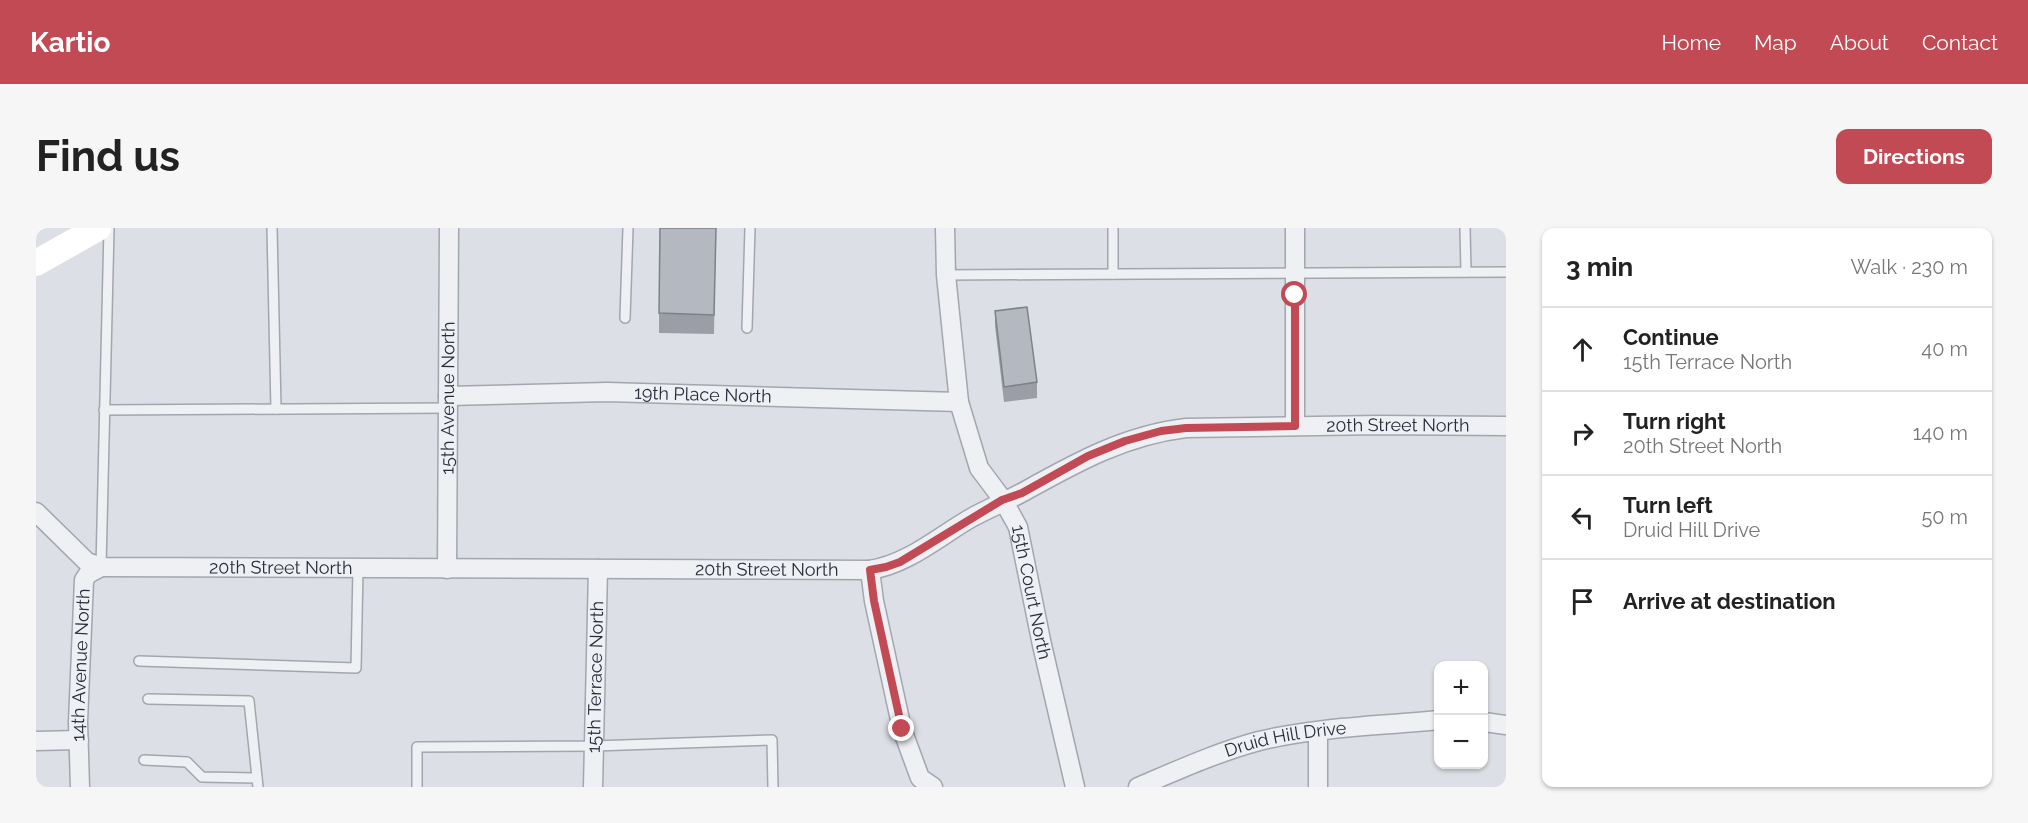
<!DOCTYPE html>
<html lang="en">
<head>
<meta charset="utf-8">
<style>
  :root { --surface:#fff; --page:#f6f6f6; --text:#222; --muted:#767676; --line:#e0e0e0; --accent:#c14a54 }
  body { margin:0; font-family:Raleway,sans-serif; background:var(--page); color:var(--text) }
  .controls { position:absolute; right:18px; bottom:18px; display:grid; overflow:hidden; border-radius:12px; box-shadow:0 2px 4px #0004 }
  .controls button { width:54px; height:54px; display:grid; place-items:center; padding:0; border:0; border-bottom:2px solid var(--line); background:var(--surface); color:var(--text); font:30px sans-serif }
  .stop { position:absolute; width:18px; height:18px; margin:-14px; border:4px solid #c14a54; border-radius:50%; background:#fff }
  .stop.end { background:#c14a54; border-color:#fff; box-shadow:0 2px 6px #0008 }
  .list { margin:0; padding:0; list-style:none }
  h2 { display:flex; justify-content:space-between; align-items:center; height:78px; margin:0; padding:0 24px; font-size:26px }
  h2 small { font-size:20px; font-weight:400; color:var(--muted) }
  .list li { display:grid; grid-template-columns:39px 1fr auto; gap:18px; align-items:center; box-sizing:border-box; height:84px; padding:0 24px; border-top:2px solid var(--line) }
  .list b { display:block; font-size:22px; white-space:nowrap }
  .list p { margin:0; font-size:20px; white-space:nowrap; color:var(--muted) }
  .list em { font-size:20px; font-style:normal; color:var(--muted) }
  .icon { flex:none; width:33px; height:33px; fill:none; stroke:currentColor; stroke-width:2; stroke-linecap:round; stroke-linejoin:round }
  .map { position:relative; flex:none; width:1470px; height:559px; overflow:hidden; border-radius:12px }
  header { display:flex; align-items:center; gap:36px; box-sizing:border-box; height:84px; padding:0 30px; background:var(--accent); color:#fff }
  header strong { font-size:28px }
  nav { display:flex; gap:33px; margin-inline-start:auto; font-size:21px }
  .intro { display:flex; align-items:center; justify-content:space-between; box-sizing:border-box; height:144px; padding:0 36px }
  h1 { margin:0; font-size:42px }
  .button { padding:15px 27px; border-radius:12px; background:var(--accent); color:#fff; font-size:21px; font-weight:700 }
  main { display:flex; gap:36px; padding:0 36px }
  aside { flex:1; background:var(--surface); border-radius:12px; box-shadow:0 2px 4px #0004 }
  .map>svg:first-child { display:block }
  .lines { fill:none; stroke-linecap:round; stroke-linejoin:round }
  .lane-casing { stroke:#a2a6ae; stroke-width:12 }
  .street-casing { stroke:#a2a6ae; stroke-width:21 }
  .lane { stroke:#eef0f4; stroke-width:9 }
  .street { stroke:#eef0f4; stroke-width:18 }
  .secondary { stroke:#fff; stroke-width:26 }
  .wall { fill:#9b9ea6 }
  .building { fill:#b4b8c1; stroke:#7e8187; stroke-width:1.5 }
  .route { stroke:#c14a54; stroke-width:8 }
  .labels { text-anchor:middle; stroke-width:6; stroke-linejoin:round; paint-order:stroke }
  .street-label { font-size:18px; fill:#272d3a; stroke:#ebeef3 }
</style>
</head>
<body>
<header>
<strong>Kartio</strong>
<nav><a>Home</a><a>Map</a><a>About</a><a>Contact</a></nav>
</header>
<div class="intro"><h1>Find us</h1><a class="button">Directions</a></div>
<main>
<div class="map">
<svg width="1470" height="559" viewBox="0 0 1470 559">
  <rect width="100%" height="100%" fill="#dcdfe5"/>
  <g class="lines">
    <defs>
      <g id="lane">
        <polyline points="236,0 240,181"/>
        <polyline points="1429,0 1430,44"/>
        <polyline points="1077,46 1077,0"/>
        <polyline points="910,47 1470,44"/>
        <polyline points="589,90 592,0"/>
        <polyline points="711,100 714,0"/>
        <polyline points="68,182 412,180"/>
        <polyline points="65,339 73,0"/>
        <polyline points="103,433 320,440 322,341"/>
        <polyline points="112,471 213,473 222,559"/>
        <polyline points="108,532 151,534 166,549 221,550"/>
        <polyline points="381,559 381,519 558,518 736,512 737,559"/>
      </g>
      <g id="street">
        <path id="s1" d="M909,0L910,47L923,174L943,240L967,272L982,299L1006,417L1039,559"/>
        <path id="s2" d="M412,168L571,164L923,174"/>
        <polyline points="1259,198 1259,0"/>
        <path id="s3" d="M0,284L51,334L65,339L834,342C872,336 902,309 935,290C953,280 971,273 989,263C1041,234 1090,207 1150,200L1343,197L1470,198"/>
        <path id="s4" d="M411,341L413,0"/>
        <polyline points="834,342 838,373 866,501 884,550 897,559"/>
        <polyline points="1448,494 1470,497"/>
        <polyline points="1282,504 1282,559"/>
        <polyline points="0,513 43,512"/>
        <path id="s5" d="M44,559L42,494L48,352L52,346L65,339"/>
        <path id="s6" d="M557,559L562,341"/>
        <path id="s7" d="M1102,559C1142,542 1182,524 1223,513C1281,499 1343,498 1402,492"/>
      </g>
    </defs>
    <use href="#lane" class="lane-casing"/>
    <use href="#street" class="street-casing"/>
    <use href="#lane" class="lane"/>
    <use href="#street" class="street"/>
    <polyline class="secondary" points="0,35 62,0"/>
  </g>
  <g class="wall">
    <polygon points="680,0 678,106 623,105 623,85"/>
    <polygon points="959,83 1001,154 1001,170 968,174 959,98"/>
  </g>
  <g class="building">
    <polygon points="624,0 680,0 678,87 623,85"/>
    <polygon points="991,79 1001,154 968,159 959,83"/>
  </g>
  <g class="lines">
    <polyline class="route" points="866,501 838,373 834,342 850,339 864,334 966,272 986,265 1052,228 1089,213 1125,203 1150,200 1259,198 1259,67"/>
  </g>
  <g class="labels">
    <g class="street-label">
      <text dy="6" stroke="none"><textPath href="#s2" startOffset="255">19th Place North</textPath></text>
      <text dy="6" stroke="none"><textPath href="#s4" startOffset="171">15th Avenue North</textPath></text>
      <text dy="6" stroke="none"><textPath href="#s3" startOffset="1416">20th Street North</textPath></text>
      <text dy="6" stroke="none"><textPath href="#s3" startOffset="266">20th Street North</textPath></text>
      <text dy="6" stroke="none"><textPath href="#s3" startOffset="752">20th Street North</textPath></text>
      <text dy="6" stroke="none"><textPath href="#s1" startOffset="381">15th Court North</textPath></text>
      <text dy="6" stroke="none"><textPath href="#s5" startOffset="122">14th Avenue North</textPath></text>
      <text dy="6" stroke="none"><textPath href="#s6" startOffset="110">15th Terrace North</textPath></text>
      <text dy="6" stroke="none"><textPath href="#s7" startOffset="156">Druid Hill Drive</textPath></text>
    </g>
  </g>
</svg>
<div class="controls">
<button>+</button>
<button>−</button>
</div>
<div class="stop" style="left:1259px;top:67px"></div>
<div class="stop end" style="left:866px;top:501px"></div>
</div>
<aside>
<h2>3 min<small>Walk · 230 m</small></h2>
<ul class="list">
<li><svg class="icon" aria-label="ahead" viewBox="0 0 24 24"><path d="M12 20V5M6 11l6-6 6 6"/></svg><div><b>Continue</b><p>15th Terrace North</p></div><em>40 m</em></li>
<li><svg class="icon" aria-label="right" viewBox="0 0 24 24"><path d="M7 20v-9h11M14 6l5 5-5 5"/></svg><div><b>Turn right</b><p>20th Street North</p></div><em>140 m</em></li>
<li><svg class="icon" aria-label="left" viewBox="0 0 24 24"><path d="M17 20v-9H6M10 6l-5 5 5 5"/></svg><div><b>Turn left</b><p>Druid Hill Drive</p></div><em>50 m</em></li>
<li><svg class="icon" aria-label="arrive" viewBox="0 0 24 24"><path d="M6 21V4h12l-3 4 3 4H6"/></svg><div><b>Arrive at destination</b></div></li>
</ul>
</aside>
</main>
</body>
</html>
